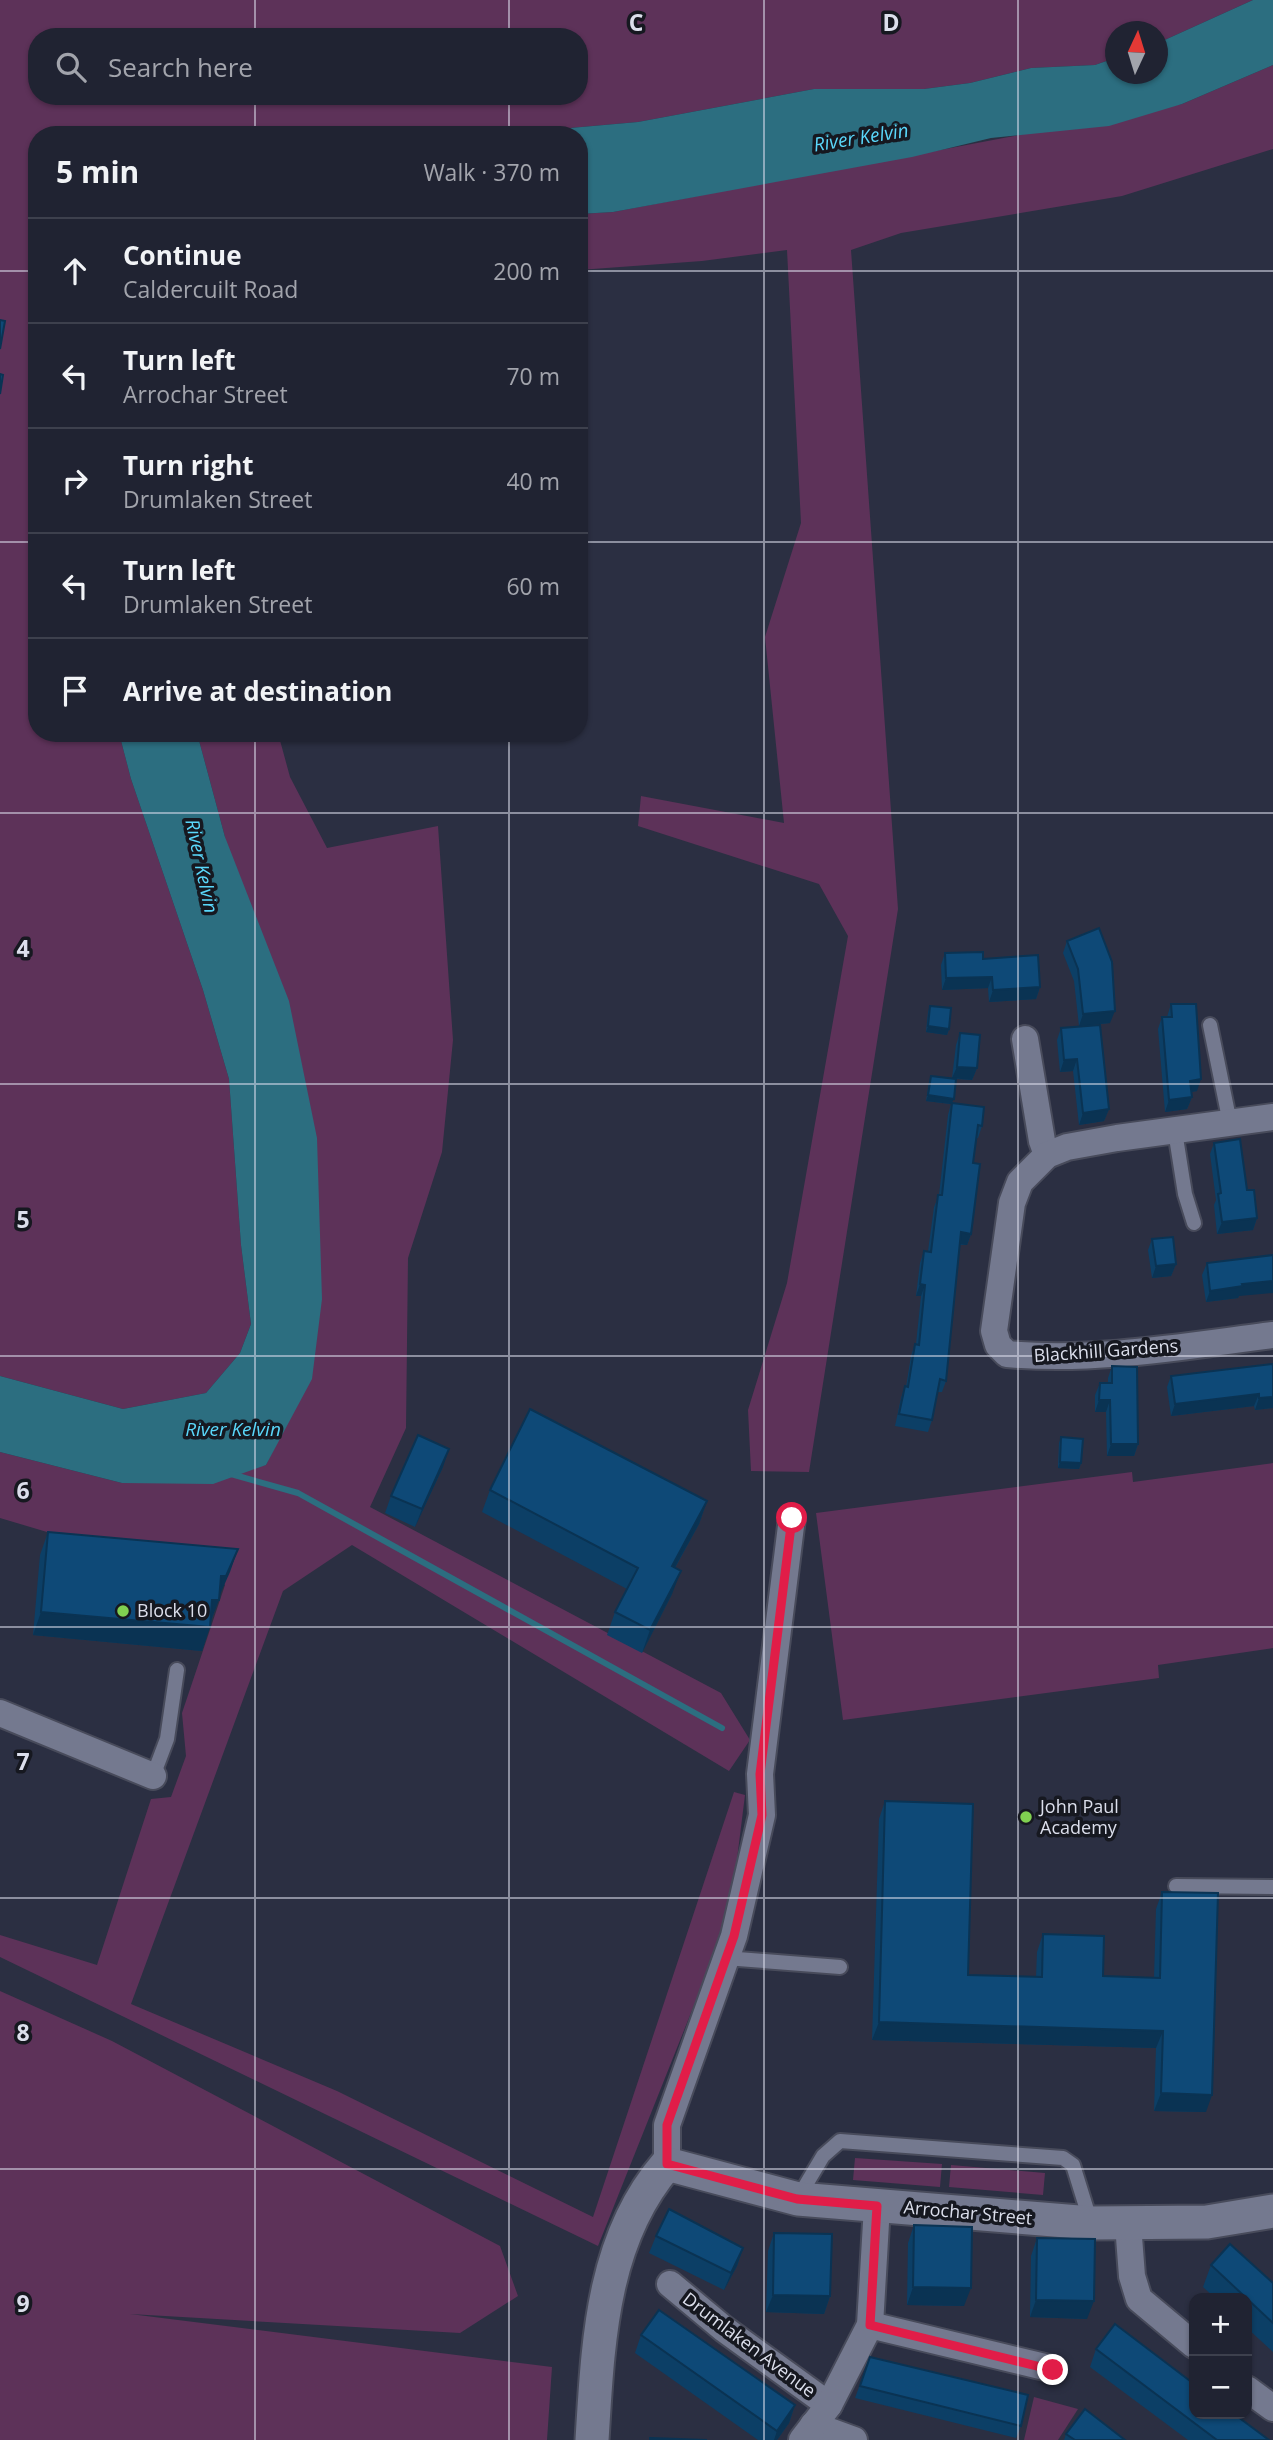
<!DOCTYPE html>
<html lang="en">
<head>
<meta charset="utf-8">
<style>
  :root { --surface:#202332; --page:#282b3a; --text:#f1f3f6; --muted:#a2a4ac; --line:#3d404d }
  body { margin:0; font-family:"Open Sans",sans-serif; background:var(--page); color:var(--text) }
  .controls { position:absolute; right:21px; bottom:21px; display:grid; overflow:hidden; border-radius:14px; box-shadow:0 2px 5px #0004 }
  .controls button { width:63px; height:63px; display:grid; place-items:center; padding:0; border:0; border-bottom:2px solid var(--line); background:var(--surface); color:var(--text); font:35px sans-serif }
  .compass { position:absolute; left:1105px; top:21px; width:63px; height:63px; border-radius:50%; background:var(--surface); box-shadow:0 2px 5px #0004; rotate:4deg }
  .stop { position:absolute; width:21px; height:21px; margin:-16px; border:5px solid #e11d48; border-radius:50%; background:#fff }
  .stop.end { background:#e11d48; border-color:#fff; box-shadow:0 2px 7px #0008 }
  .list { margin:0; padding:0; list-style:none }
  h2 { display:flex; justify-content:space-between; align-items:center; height:91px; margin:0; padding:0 28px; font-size:30px }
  h2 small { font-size:23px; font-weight:400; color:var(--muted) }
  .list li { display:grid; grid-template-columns:46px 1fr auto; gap:21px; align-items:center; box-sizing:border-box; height:105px; padding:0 28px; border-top:2px solid var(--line) }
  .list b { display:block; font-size:26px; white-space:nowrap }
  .list p { margin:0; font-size:23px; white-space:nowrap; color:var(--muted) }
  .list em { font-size:23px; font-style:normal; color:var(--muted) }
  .icon { flex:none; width:38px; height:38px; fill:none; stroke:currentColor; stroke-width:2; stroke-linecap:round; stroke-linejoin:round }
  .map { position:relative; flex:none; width:1273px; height:2440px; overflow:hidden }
  .search { position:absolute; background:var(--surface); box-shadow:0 2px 5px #0004; left:28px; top:28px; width:560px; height:77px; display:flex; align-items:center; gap:18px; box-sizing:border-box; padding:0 24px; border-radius:28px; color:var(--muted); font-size:26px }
  .panel { position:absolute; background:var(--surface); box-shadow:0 2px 5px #0004; left:28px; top:126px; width:560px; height:616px; border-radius:28px }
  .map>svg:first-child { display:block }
  .green { fill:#5d3259; fill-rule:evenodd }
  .water { fill:#2c6e80 }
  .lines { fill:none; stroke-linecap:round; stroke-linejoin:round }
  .stream { stroke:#2c6e80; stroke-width:6 }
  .service-casing { stroke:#484b5b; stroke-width:18 }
  .minor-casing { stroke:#484b5b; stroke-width:30 }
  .tertiary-casing { stroke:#484b5b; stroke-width:37 }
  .service { stroke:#74798f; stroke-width:14 }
  .minor { stroke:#74798f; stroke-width:26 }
  .tertiary { stroke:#74798f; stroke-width:33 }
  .wall { fill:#0c3f66 }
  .shaded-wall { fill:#0a3353 }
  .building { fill:#0e4977; stroke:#0a3353; stroke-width:2 }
  .route { stroke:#e11d48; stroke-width:9 }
  .grid { fill:none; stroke:#dcdfec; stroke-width:2; stroke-opacity:0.55 }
  .poi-dot { fill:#80d051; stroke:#161820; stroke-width:2.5 }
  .labels { text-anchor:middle; stroke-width:7; stroke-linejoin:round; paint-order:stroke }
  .street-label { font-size:18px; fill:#dcdfec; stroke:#161820 }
  .poi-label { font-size:18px; fill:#dcdfec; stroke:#161820; text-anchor:start }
  .water-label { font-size:19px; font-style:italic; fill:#5ad7fa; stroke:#161820 }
  .grid-label { font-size:23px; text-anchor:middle; font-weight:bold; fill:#dcdfec; stroke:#161820; stroke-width:7; stroke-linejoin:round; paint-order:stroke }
</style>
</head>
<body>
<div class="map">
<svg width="1273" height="2440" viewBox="0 0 1273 2440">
  <rect width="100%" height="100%" fill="#2b2f42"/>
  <g class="green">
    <path d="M0,0H1253L1158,43V32H1116L1115,58L1095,65L1031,68L970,83L924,89H814L638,122L492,135H37V733H119L131,779L203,990L229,1079L241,1245L251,1324L240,1353L206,1393L123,1409L0,1376ZM37,37H579V96H37Z"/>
    <polygon points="1273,65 1273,149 1122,196 901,233 851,250 898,909 809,1472 751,1471 748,1410 787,1283 848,936 819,884 638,826 641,796 784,823 765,637 801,523 787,250 702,261 579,270 579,214 613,212 1182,104"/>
    <polygon points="197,733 278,733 290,777 327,848 438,826 453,1040 442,1152 408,1258 406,1428 370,1507 721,1693 750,1740 729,1771 352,1545 283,1591 131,2004 337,2091 593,2217 734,1792 745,1795 730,1915 598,2246 0,1957 0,1935 97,1965 151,1799 171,1797 186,1756 182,1713 225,1585 193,1546 47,1532 0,1518 0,1452 122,1483 266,1465 283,1429 225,837"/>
    <polygon points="1273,1463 1273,1648 1158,1665 1159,1678 843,1720 816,1513 1132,1472 1133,1482"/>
    <polygon points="0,1991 112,2041 500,2246 518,2296 460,2333 130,2314 552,2367 547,2440 0,2440"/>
    <polygon points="855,2158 942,2164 940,2187 853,2180"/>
    <polygon points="951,2165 1045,2173 1043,2195 949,2187"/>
    <polygon points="1034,2397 1078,2409 1058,2440 1024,2440"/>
  </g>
  <g class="water">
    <polygon points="1253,0 1273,0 1273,65 1182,104 1109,126 991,138 912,157 613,212 579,214 579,135 492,135 638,122 814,89 924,89 970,83 1031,68 1095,65 1115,58 1116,74 1158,74 1158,43"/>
    <polygon points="119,733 197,733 225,837 289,1001 317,1138 322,1299 312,1379 266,1465 213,1484 122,1483 0,1452 0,1376 123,1409 206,1393 240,1353 251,1324 241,1245 229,1079 203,990 131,779"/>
  </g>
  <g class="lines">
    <polyline class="stream" points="231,1474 298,1493 722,1728"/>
    <defs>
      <g id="service">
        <polyline points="1210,1025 1230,1123"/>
        <polyline points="1175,1131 1185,1194 1194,1223"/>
        <polyline points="153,1776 167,1739 177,1670"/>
        <polyline points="1176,1886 1273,1887"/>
        <polyline points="725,1958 840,1967"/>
        <polyline points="798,2198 823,2156 840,2141 1063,2158 1073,2165 1091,2223"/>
      </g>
      <g id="minor">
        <polyline points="1025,1039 1042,1141 1047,1155"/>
        <path d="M1273,1117L1117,1138L1067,1147L1047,1155L1020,1182L1012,1203L994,1331L998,1345L1007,1354C1096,1362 1185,1346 1273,1335"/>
        <polyline points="0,1713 153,1776"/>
        <polyline points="667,2164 667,2125 734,1936 762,1815 760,1774 792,1518"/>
        <polyline points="1128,2224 1132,2276 1139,2299 1194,2345"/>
        <polyline points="670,2284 724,2329 829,2405"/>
        <polyline points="870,2325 1053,2369"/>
        <polyline points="1247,2389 1273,2408"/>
        <polyline points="813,2425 854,2440"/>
        <polyline points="802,2440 829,2405 870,2325 877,2206"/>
      </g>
      <path id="tertiary" d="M592,2440C598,2345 601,2240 667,2164L798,2199L1091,2223L1207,2222L1273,2211"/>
    </defs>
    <use href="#service" class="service-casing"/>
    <use href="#minor" class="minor-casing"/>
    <use href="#tertiary" class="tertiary-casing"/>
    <use href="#service" class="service"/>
    <use href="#minor" class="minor"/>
    <use href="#tertiary" class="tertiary"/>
  </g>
  <g class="wall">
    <polygon points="1067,941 1110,1023 1079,1026 1074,981 1063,953"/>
    <polygon points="945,953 983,959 1040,987 1036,999 989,1002 988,988 942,990 941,965"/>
    <polygon points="1171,1004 1197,1091 1191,1092 1192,1097 1187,1109 1165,1112 1158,1029 1162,1017 1167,1017"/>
    <polygon points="930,1006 949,1029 947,1035 926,1032 928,1012"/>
    <polygon points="1061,1028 1109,1109 1104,1121 1079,1125 1073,1071 1060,1072 1057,1040"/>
    <polygon points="960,1033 977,1068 972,1080 956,1079 952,1103 982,1126 978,1138 976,1138 973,1163 971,1234 967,1245 960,1245 946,1381 942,1392 937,1392 932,1420 928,1432 895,1426 901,1398 905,1386 906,1387 911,1356 915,1344 916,1344 921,1296 916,1296 920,1263 924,1251 928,1251 934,1207 939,1195 948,1115 951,1104 926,1101 929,1082 931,1076 952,1078 956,1045"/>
    <polygon points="1214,1143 1247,1190 1257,1218 1253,1230 1217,1234 1214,1205 1216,1200 1210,1154"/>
    <polygon points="1152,1239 1176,1264 1171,1276 1152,1278 1148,1250"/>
    <polygon points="1207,1263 1239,1296 1238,1298 1206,1302 1202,1275"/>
    <polygon points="1273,1364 1273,1408 1255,1410 1254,1406 1171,1416 1167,1387 1171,1376"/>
    <polygon points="1112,1366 1138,1444 1134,1456 1107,1456 1106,1412 1095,1412 1095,1395 1100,1383 1108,1383 1108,1378"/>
    <polygon points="1061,1437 1081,1463 1079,1469 1058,1468 1059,1443"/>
    <polygon points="443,1467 415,1527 385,1513 391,1496"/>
    <polygon points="490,1490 707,1501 699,1524 675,1568 672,1594 642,1653 607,1635 615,1612 627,1589 482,1512"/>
    <polygon points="48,1532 238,1549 219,1596 202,1651 33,1635 40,1555"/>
    <polygon points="885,1801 968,1975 1036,1977 1037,1952 1043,1934 1103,1976 1154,1978 1156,1909 1162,1892 1206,2112 1154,2111 1156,2048 872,2040 879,1819"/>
    <polygon points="914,2225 964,2306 907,2305 908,2243"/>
    <polygon points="774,2233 830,2296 824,2314 766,2312 768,2251"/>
    <polygon points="656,2236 743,2248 737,2266 724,2290 649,2253"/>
    <polygon points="1037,2238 1087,2319 1030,2317 1031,2256"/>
    <polygon points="1211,2265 1273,2283 1273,2352 1247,2328 1247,2298 1215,2298 1203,2287"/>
    <polygon points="641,2335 795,2405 789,2423 777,2440 758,2440 635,2353"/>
    <polygon points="1096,2349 1269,2440 1188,2440 1090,2367"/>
    <polygon points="870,2357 1021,2426 1016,2438 855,2398"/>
    <polygon points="1066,2434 1125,2440 1064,2440"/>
  </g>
  <g class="shaded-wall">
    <polygon points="992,977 988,988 942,990 946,978"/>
    <polygon points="1040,987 1036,999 989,1002 993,990"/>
    <polygon points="1115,1011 1110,1023 1079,1026 1083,1014"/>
    <polygon points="928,1026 949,1029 947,1035 926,1032"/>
    <polygon points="1077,1059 1073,1071 1060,1072 1064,1060"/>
    <polygon points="957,1067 977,1068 972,1080 952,1078"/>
    <polygon points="1201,1079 1197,1091 1185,1093 1190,1081"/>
    <polygon points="928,1095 954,1099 951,1104 926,1101"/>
    <polygon points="1192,1097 1187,1109 1165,1112 1169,1100"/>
    <polygon points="1109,1109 1104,1121 1079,1125 1083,1113"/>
    <polygon points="1257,1218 1253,1230 1217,1234 1222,1222"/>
    <polygon points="961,1232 971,1234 967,1245 957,1244"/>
    <polygon points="1176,1264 1171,1276 1152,1278 1156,1266"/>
    <polygon points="1273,1281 1273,1293 1239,1296 1238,1298 1206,1302 1210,1291 1242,1284"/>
    <polygon points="920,1284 925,1285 921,1296 916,1296"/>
    <polygon points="1259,1394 1254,1406 1171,1416 1175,1404"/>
    <polygon points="1273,1397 1273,1408 1255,1410 1259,1398"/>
    <polygon points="1099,1400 1110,1400 1106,1412 1095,1412"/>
    <polygon points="1111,1444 1138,1444 1134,1456 1107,1456"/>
    <polygon points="449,1449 443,1467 415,1527 422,1509"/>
    <polygon points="1060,1462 1081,1463 1079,1469 1058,1468"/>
    <polygon points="707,1501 699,1524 663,1589 672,1566"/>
    <polygon points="238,1549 230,1572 218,1599 221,1576"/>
    <polygon points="681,1571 672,1594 642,1653 650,1630"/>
    <polygon points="212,1600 219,1600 210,1623"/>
    <polygon points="41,1612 210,1627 202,1651 33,1635"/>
    <polygon points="879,2022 1163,2031 1156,2048 872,2040"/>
    <polygon points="1161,2093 1212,2095 1206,2112 1154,2111"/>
    <polygon points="743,2248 737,2266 724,2290 731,2273"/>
    <polygon points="913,2287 971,2288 964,2306 907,2305"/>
    <polygon points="773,2295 830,2296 824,2314 766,2312"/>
    <polygon points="1036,2300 1094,2301 1087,2319 1030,2317"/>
    <polygon points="795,2405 789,2423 777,2440 774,2440 777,2431"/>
  </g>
  <g class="building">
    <polygon points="0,320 5,321 0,349"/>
    <polygon points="0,374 3,375 0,394"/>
    <polygon points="1099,928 1112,962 1115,1011 1083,1014 1078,969 1067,941"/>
    <polygon points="983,952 983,959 1038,955 1040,987 993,990 992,977 946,978 945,953"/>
    <polygon points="1171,1004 1196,1004 1201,1079 1190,1081 1192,1097 1169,1100 1162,1017 1172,1017"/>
    <polygon points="930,1006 951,1008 949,1029 928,1026"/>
    <polygon points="1100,1025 1109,1109 1083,1113 1077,1059 1064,1060 1061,1028"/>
    <polygon points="960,1033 980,1035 977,1068 957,1067"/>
    <polygon points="931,1076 956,1079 954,1099 928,1095"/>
    <polygon points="952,1103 984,1107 982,1126 978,1125 973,1163 980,1164 971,1234 961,1232 946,1381 940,1379 932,1420 899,1414 905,1386 908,1387 915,1344 919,1345 925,1285 920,1284 924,1251 931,1252 938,1195 942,1195"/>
    <polygon points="1240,1139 1247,1190 1254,1190 1257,1218 1222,1222 1218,1194 1221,1193 1214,1143"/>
    <polygon points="1173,1237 1176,1264 1156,1266 1152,1239"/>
    <polygon points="1273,1255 1273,1281 1242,1284 1243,1286 1210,1291 1207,1263"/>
    <polygon points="1273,1364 1273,1397 1259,1398 1259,1394 1175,1404 1171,1376"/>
    <polygon points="1112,1366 1137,1367 1138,1444 1111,1444 1110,1400 1099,1400 1100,1383 1112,1383"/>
    <polygon points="530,1409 707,1501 672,1566 681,1571 650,1630 615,1612 638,1568 490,1490"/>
    <polygon points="418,1435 449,1449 422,1509 391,1496"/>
    <polygon points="1061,1437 1083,1439 1081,1463 1060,1462"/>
    <polygon points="48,1532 238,1549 226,1576 221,1576 219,1600 212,1600 210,1627 41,1612"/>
    <polygon points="885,1801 973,1804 968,1975 1042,1977 1043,1934 1104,1936 1103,1976 1160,1978 1162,1892 1218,1893 1212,2095 1161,2093 1163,2031 879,2022"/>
    <polygon points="669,2209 743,2248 731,2273 656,2236"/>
    <polygon points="914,2225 972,2227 971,2288 913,2287"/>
    <polygon points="774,2233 832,2234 830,2296 773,2295"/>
    <polygon points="1037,2238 1095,2239 1094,2301 1036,2300"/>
    <polygon points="1230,2244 1273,2283 1273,2323 1211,2265"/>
    <polygon points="659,2310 795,2405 777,2431 641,2335"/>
    <polygon points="1115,2324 1194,2384 1194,2414 1234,2414 1269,2440 1217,2440 1096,2349"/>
    <polygon points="870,2357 1028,2395 1021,2426 860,2386"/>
    <polygon points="1085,2409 1125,2440 1075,2440 1066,2434"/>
    <polygon points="650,2438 707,2440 650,2440"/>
  </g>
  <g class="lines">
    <polyline class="route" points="792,1518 760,1774 762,1815 734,1936 667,2125 667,2164 797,2199 877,2206 870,2325 1053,2370"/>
  </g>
  <path class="grid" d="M255,0V37M509,0V37M764,0V2440M1018,0V2440M255,96V135M509,96V135M0,271H37M579,271H1273M0,542H37M579,542H1273M255,733V2440M509,733V2440M0,813H1273M0,1084H1273M0,1356H1273M0,1627H1273M0,1898H1273M0,2169H1273"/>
  <g class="poi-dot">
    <circle cx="123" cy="1611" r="7"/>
    <circle cx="1026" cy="1817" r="7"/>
  </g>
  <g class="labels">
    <g class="street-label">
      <text transform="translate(1106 1351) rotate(-4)" y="6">Blackhill Gardens</text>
      <text transform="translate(968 2213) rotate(5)" y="6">Arrochar Street</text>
      <text transform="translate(749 2345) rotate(37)" y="6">Drumlaken Avenue</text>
    </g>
    <g class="poi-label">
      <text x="137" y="1617">Block 10</text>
      <text x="1040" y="1813">John Paul<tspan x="1040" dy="21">Academy</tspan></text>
    </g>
    <g class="water-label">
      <text transform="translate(861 137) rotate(-9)" y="7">River Kelvin</text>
      <text transform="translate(202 866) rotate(78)" y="7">River Kelvin</text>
      <text x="233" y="1436">River Kelvin</text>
    </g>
  </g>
  <g class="grid-label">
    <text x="636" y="31">C</text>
    <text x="891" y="31">D</text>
    <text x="23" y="957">4</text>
    <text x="23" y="1228">5</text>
    <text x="23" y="1499">6</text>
    <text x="23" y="1770">7</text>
    <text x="23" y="2041">8</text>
    <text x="23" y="2312">9</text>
  </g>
</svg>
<div class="controls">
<button>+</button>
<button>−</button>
</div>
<svg class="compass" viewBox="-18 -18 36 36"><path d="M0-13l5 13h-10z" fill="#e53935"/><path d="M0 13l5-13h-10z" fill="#a2a4ac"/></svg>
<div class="stop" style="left:792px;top:1518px"></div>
<div class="stop end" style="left:1053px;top:2370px"></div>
<div class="search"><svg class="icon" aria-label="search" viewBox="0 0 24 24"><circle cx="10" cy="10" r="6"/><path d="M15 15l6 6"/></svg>Search here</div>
<section class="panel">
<h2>5 min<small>Walk · 370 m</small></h2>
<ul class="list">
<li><svg class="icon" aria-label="ahead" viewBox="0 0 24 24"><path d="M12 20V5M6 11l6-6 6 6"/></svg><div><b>Continue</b><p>Caldercuilt Road</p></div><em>200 m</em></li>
<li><svg class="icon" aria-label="left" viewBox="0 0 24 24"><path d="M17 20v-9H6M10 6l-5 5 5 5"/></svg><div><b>Turn left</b><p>Arrochar Street</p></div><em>70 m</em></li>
<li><svg class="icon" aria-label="right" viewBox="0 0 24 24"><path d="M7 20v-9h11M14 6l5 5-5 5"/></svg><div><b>Turn right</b><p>Drumlaken Street</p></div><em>40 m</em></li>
<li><svg class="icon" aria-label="left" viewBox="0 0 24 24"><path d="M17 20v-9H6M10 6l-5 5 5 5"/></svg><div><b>Turn left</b><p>Drumlaken Street</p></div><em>60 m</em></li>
<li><svg class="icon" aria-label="arrive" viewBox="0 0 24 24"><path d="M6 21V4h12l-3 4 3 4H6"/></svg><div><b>Arrive at destination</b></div></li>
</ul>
</section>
</div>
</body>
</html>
